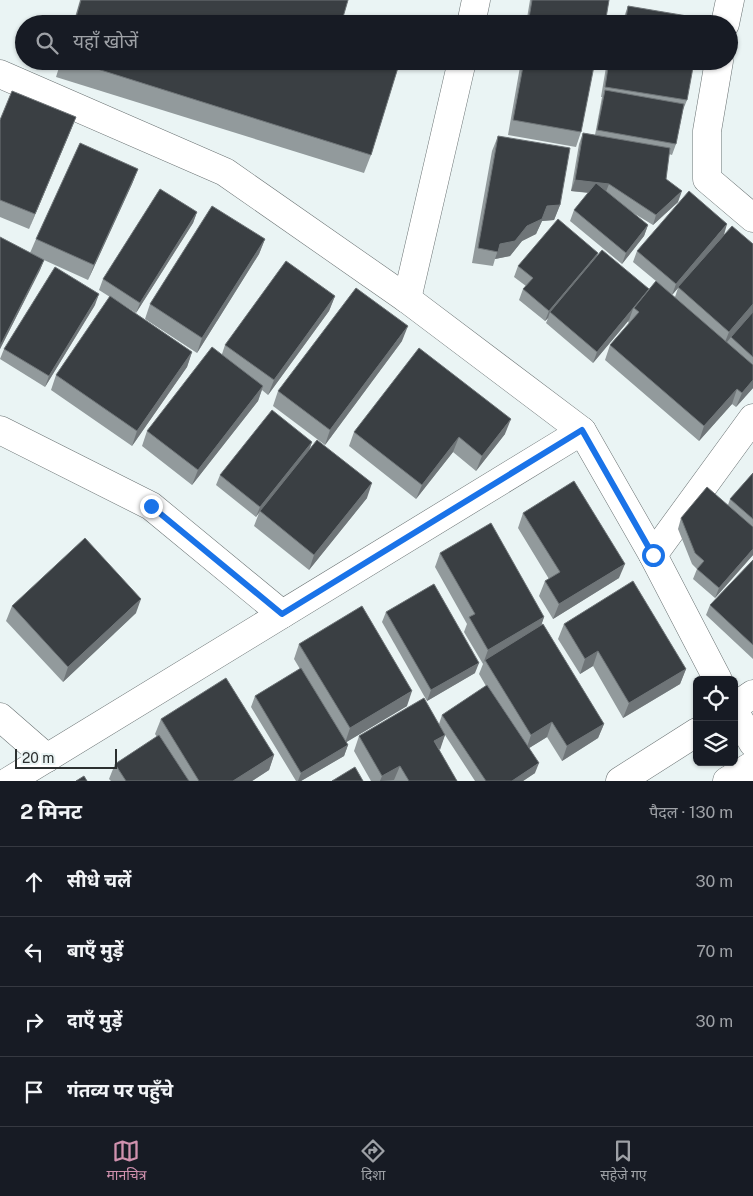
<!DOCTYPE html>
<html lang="hi">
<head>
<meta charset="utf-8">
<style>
  :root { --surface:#171b24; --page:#242831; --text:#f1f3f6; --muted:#9ea1a6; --line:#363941; --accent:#d091ae }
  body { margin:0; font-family:"Public Sans","Noto Sans Devanagari",sans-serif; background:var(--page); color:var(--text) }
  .controls { position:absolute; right:15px; bottom:15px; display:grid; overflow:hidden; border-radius:8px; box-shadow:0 1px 4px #0004 }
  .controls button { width:45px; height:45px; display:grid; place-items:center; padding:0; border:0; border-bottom:1px solid var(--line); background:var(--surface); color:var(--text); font:25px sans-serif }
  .scale { position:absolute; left:15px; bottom:12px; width:102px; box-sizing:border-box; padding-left:5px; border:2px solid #2c3030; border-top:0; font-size:14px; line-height:18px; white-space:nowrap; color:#2c3030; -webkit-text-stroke:4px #eaf4f4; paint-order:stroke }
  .stop { position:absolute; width:15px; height:15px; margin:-11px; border:4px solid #1a73e8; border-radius:50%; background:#fff }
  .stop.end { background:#1a73e8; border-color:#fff; box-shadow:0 1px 5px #0008 }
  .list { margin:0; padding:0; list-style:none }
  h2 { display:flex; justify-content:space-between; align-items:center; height:65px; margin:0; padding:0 20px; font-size:21px }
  h2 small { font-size:16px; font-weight:400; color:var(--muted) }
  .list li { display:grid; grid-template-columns:32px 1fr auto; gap:15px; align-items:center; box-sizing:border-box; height:70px; padding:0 20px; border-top:1px solid var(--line) }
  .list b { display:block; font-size:19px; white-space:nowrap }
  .list em { font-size:16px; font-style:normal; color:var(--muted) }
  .icon { flex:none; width:28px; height:28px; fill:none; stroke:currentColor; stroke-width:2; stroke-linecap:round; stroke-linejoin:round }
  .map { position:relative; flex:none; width:753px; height:781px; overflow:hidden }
  .search { position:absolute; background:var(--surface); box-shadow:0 1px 4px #0004; left:15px; right:15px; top:15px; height:55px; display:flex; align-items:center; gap:12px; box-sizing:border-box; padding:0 18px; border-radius:28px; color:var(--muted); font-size:19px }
  .sheet { height:345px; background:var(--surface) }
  nav { display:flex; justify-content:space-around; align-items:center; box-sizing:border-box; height:70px; border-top:1px solid var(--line); background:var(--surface); font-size:14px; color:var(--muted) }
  nav a { display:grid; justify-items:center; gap:2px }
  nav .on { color:var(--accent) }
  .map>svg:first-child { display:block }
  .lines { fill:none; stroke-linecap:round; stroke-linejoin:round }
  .street-casing { stroke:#6a7273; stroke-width:29 }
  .secondary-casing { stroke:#6a7273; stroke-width:29 }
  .street { stroke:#fff; stroke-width:28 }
  .secondary { stroke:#fff; stroke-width:28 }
  .wall { fill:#929a9c; fill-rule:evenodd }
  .shaded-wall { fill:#6f7578 }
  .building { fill:#3a3f43; stroke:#6f7578 }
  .route { stroke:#1a73e8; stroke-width:6 }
</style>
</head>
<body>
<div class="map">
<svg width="753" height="781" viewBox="0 0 753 781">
  <rect width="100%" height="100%" fill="#eaf4f4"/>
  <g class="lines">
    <defs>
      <g id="street">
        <polyline points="471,24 476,0"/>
        <polyline points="725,24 730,0"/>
        <polyline points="719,61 707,131 707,179 753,218"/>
        <polyline points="0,74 225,172 407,299 582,431 653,555 718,680"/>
        <polyline points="407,299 462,61"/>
        <polyline points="0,430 151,506 282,614"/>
        <polyline points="653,555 753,418"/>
        <polyline points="734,711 753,743"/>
        <polyline points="0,717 47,758"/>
        <polyline points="9,781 582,431"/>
      </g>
      <g id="secondary">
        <polyline points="734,707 753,694"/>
        <polyline points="620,781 697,732"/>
        <polyline points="727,781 753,765"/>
      </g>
    </defs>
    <use href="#street" class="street-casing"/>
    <use href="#secondary" class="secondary-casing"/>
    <use href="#street" class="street"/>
    <use href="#secondary" class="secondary"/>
  </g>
  <g class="wall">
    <polygon points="80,0 348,0 341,24 73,24"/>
    <polygon points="530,0 609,0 605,24 526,24"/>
    <polygon points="628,6 698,24 623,24 624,17"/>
    <polygon points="61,61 400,61 371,155 364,173 56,77"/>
    <polygon points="521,61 598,61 597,63 594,63 581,132 576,147 508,135"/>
    <polygon points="607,61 691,61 687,100 683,110 676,144 672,155 669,154 666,179 678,202 653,225 630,211 648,225 644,236 622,264 570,221 574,210 588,193 571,191 579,144 583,133 595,135 602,97 601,97"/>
    <polygon points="76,117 70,132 29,229 0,217 0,120"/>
    <polygon points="498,136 560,205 554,220 542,221 536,234 522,241 510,256 495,259 493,266 472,263 492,151"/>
    <polygon points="138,169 132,184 88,280 44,260 40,270 0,349 0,237 30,253 36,239"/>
    <polygon points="197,212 193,223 136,313 119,302 192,352 187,367 132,446 51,390 56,375 110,297 99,290 103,279"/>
    <path d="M724,235L696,267L753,244V388L736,407L732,404L699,441L605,360L610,345L629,323L628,322L629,320L593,363L546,323L548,318L545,321L519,300L523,289L526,286L514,277L518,266L598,253L596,257L649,289L656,281L633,262L637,251ZM678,288L675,297L672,295Z"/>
    <polygon points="265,239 259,254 197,353 145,319 150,304"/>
    <polygon points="335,296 329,311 268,395 262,390 258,401 192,485 142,446 147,431 222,354 225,345"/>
    <polygon points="95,305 45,387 0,359 4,349"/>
    <polygon points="402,341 325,445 273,406 278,391"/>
    <polygon points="354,432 505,434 476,471 453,452 416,499 349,446"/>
    <polygon points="312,442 309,450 367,498 309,570 254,526 259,513 256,517 216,485 220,475"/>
    <polygon points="753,473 753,555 715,598 693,579 697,569 692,564 678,529 681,518 728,505 730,499"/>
    <polygon points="523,513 619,578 553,619 539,596 545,581 549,579 518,528"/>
    <polygon points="440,553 544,617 541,625 604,724 598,738 562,761 547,737 529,748 535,773 523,781 475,781 445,735 439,750 457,781 371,781 354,751 359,736 439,724 442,715 486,686 479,674 483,664 464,632 467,624 435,567"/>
    <polygon points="753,560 753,659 706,615 710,605"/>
    <polygon points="12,606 136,613 63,682 6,621"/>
    <polygon points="386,612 475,673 427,701 382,622"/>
    <polygon points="564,624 686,669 680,684 623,718 593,666 580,674 558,639"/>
    <polygon points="299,644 407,706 346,742 348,745 344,756 301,781 296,781 251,707 255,696 300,669 294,659"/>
    <polygon points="161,719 274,755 269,770 252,781 111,781 109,779 115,764 157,737 155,734"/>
  </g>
  <g class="shaded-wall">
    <polygon points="76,117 70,132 29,229 35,214"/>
    <polygon points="138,169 132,184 88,280 94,265"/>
    <polygon points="575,180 609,184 605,194 571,191"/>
    <polygon points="682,191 678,202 653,225 656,215"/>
    <polygon points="560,205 554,220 542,221 536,234 522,241 510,256 495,259 500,244 527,226 547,206"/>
    <polygon points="197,212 193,223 136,313 140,303"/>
    <polygon points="727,224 724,235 672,295 676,284"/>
    <polygon points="648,225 644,236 622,264 626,253"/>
    <polygon points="265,239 259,254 197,353 202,338"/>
    <polygon points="598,253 594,263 550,312 548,318 545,321 549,311"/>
    <polygon points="44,260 40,270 0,349 0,346"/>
    <polygon points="99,294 95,305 45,387 49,376"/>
    <polygon points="335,296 329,311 268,395 274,380"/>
    <polygon points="753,304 753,313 731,337 723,347 729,332"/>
    <polygon points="633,309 629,320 593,363 597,352"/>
    <polygon points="408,326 402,341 325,445 330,430"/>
    <polygon points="192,352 187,367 132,446 137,431"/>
    <polygon points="753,380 753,388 736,407 742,393"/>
    <polygon points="263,386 258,401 192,485 198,470"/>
    <polygon points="737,389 732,404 699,441 704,426"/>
    <polygon points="511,419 505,434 476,471 482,456"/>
    <polygon points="459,437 453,452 416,499 422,485"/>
    <polygon points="312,442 308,453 260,511 256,517 260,507"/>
    <polygon points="372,483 367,498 309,570 314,555"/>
    <polygon points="753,549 753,555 715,598 719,588"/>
    <polygon points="625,564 619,578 553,619 559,604"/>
    <polygon points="141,599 136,613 63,682 68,667"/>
    <polygon points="544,617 539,632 485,660 483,664 488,650"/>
    <polygon points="598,651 593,666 580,674 585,659"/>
    <polygon points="479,663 475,673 427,701 431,690"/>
    <polygon points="686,669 680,684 623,718 629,703"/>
    <polygon points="412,691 407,706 345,743 350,728"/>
    <polygon points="552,722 547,737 526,750 531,735"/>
    <polygon points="604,724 598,738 562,761 567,746"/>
    <polygon points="445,735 440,750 434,741"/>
    <polygon points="348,745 344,756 301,781 298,781 301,773"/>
    <polygon points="274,755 269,770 252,781 233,781"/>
    <polygon points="539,763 535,773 523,781 512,781"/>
    <polygon points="400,766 394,780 380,781 382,776"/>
  </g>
  <g class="building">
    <polygon points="81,0 348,0 341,24 74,24"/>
    <polygon points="532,0 609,0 605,24 528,24"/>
    <polygon points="628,6 699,18 698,24 625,24"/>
    <polygon points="72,61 400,61 371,155"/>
    <polygon points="524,61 595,61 581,132 513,120"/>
    <polygon points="609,61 694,62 687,100 605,87"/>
    <polygon points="605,90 684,104 676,144 597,130"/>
    <polygon points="12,91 76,117 35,214 0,200 0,120"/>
    <polygon points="583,133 670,148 666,179 682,191 656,215 609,184 575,180"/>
    <polygon points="498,136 570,148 560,205 547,206 542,219 527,226 515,241 500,244 498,252 478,248"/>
    <polygon points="80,143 138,169 94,265 36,239"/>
    <polygon points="596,183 648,225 626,253 574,210"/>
    <polygon points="160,189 197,212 140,303 103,279"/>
    <polygon points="689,191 727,224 676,284 637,251"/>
    <polygon points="212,206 265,239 202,338 150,304"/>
    <polygon points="558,219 598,253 549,311 523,289 533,278 518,266"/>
    <polygon points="732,226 753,244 753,304 729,332 678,287"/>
    <polygon points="0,237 44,260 0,346"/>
    <polygon points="602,250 649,289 597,352 550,312"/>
    <polygon points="286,261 335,296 274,380 225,345"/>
    <polygon points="55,267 99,294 49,376 4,349"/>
    <polygon points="656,281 753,365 753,380 742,393 737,389 704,426 610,345 639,312 634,308"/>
    <polygon points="356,288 408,326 330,430 278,391"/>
    <polygon points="110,296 192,352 137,431 56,375"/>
    <polygon points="753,312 753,357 731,337"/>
    <polygon points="212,347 263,386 198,470 147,431"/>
    <polygon points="419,348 511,419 482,456 459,437 422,485 354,432"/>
    <polygon points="272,410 312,442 260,507 220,475"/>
    <polygon points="317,440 372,483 314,555 260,511"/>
    <polygon points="753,473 753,519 730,499"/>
    <polygon points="574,481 625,564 559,604 545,581 560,572 523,513"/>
    <polygon points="707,487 753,527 753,549 719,588 697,569 704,561 695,553 681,518"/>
    <polygon points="491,523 544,617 488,650 469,617 475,614 440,553"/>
    <polygon points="85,538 141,599 68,667 12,606"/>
    <polygon points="753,560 753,645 710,605"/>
    <polygon points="633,581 686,669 629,703 598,651 585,659 564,624"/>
    <polygon points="434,584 479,663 431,690 386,612"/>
    <polygon points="362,606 412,691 350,728 299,644"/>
    <polygon points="543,624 604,724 567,746 552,722 531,735 485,660"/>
    <polygon points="301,668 348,745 301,773 255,696"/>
    <polygon points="226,678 274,755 233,781 199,781 161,719"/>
    <polygon points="487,685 539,763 512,781 486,781 442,715"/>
    <polygon points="424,698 445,735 434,741 457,781 409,781 400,766 382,776 359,736"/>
    <polygon points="159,735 189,781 126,781 115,764"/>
    <polygon points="355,767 363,781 332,781"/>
    <polygon points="84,776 87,781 76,781"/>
  </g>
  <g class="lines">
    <polyline class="route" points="151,506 282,614 582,430 653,555"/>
  </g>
</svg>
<div class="controls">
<button><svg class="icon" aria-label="locate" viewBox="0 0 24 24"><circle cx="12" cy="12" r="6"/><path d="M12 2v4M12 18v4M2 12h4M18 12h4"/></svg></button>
<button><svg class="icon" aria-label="layers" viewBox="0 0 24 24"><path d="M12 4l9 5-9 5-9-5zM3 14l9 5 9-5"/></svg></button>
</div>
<div class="scale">20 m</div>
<div class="stop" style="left:653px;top:555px"></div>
<div class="stop end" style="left:151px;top:506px"></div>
<div class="search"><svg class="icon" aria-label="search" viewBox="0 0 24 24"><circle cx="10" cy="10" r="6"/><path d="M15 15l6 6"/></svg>यहाँ खोजें</div>
</div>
<section class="sheet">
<h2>2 मिनट<small>पैदल · 130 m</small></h2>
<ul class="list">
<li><svg class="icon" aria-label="ahead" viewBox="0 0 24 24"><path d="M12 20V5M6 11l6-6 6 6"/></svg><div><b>सीधे चलें</b></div><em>30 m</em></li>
<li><svg class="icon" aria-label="left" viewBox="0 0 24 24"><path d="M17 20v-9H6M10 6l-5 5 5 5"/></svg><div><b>बाएँ मुड़ें</b></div><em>70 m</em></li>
<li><svg class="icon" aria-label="right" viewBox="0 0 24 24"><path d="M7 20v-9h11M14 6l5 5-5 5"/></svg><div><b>दाएँ मुड़ें</b></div><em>30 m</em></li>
<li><svg class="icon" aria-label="arrive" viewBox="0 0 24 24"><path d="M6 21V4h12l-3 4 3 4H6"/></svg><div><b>गंतव्य पर पहुँचे</b></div></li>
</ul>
</section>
<nav>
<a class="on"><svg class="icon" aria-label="map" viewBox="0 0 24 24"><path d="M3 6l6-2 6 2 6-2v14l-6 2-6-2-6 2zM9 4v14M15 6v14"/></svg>मानचित्र</a>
<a><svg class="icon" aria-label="directions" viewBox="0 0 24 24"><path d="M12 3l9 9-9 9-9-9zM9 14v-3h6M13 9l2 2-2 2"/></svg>दिशा</a>
<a><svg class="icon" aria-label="saved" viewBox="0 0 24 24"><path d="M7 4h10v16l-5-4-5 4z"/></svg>सहेजे गए</a>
</nav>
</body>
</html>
